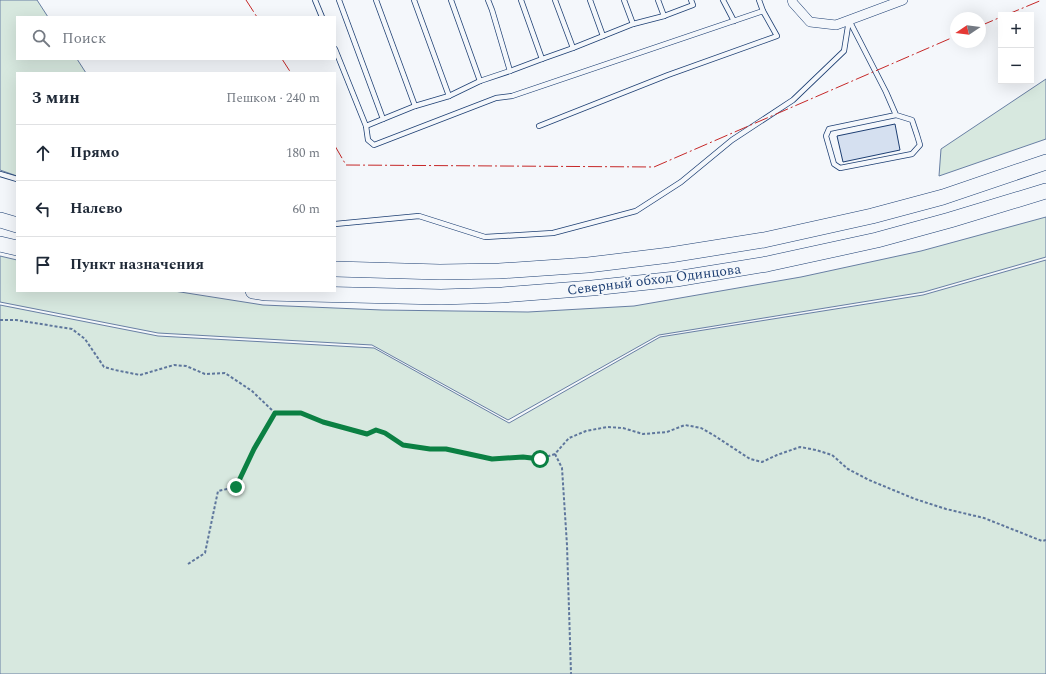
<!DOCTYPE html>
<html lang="ru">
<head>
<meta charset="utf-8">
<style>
  :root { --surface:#fff; --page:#f6f6f7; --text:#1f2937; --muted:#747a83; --line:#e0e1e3 }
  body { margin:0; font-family:Spectral,serif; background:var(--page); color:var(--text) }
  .controls { position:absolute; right:12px; top:12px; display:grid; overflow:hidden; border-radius:0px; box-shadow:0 4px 16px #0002 }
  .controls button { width:36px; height:36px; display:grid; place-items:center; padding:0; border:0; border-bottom:1px solid var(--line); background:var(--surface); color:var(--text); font:20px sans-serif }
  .compass { position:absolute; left:950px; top:12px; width:36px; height:36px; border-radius:50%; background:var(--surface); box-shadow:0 4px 16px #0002; rotate:257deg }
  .stop { position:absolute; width:12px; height:12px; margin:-9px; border:3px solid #0b8043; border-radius:50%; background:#fff }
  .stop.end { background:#0b8043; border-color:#fff; box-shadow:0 1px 4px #0008 }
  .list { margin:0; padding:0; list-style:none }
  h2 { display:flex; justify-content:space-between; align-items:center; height:52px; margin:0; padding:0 16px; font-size:17px }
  h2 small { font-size:13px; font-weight:400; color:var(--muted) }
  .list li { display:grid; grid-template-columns:26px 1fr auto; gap:12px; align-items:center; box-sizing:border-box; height:56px; padding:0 16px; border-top:1px solid var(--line) }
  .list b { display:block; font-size:15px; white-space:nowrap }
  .list em { font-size:13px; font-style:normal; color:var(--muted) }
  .icon { flex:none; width:22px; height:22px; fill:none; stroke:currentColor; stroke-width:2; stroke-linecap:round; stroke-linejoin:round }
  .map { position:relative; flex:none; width:1046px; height:674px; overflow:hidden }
  .search { position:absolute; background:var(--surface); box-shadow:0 4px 16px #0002; left:16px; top:16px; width:320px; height:44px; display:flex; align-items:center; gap:10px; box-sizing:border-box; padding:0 14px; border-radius:0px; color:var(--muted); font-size:15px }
  .panel { position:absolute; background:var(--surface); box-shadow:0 4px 16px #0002; left:16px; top:72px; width:320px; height:220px; border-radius:0px }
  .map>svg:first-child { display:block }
  .green { fill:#d7e8df; stroke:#687fa3 }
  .building { fill:#d5e0f0; stroke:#1d3f73 }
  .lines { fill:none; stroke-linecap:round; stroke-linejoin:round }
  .service-casing { stroke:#1d3f73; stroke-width:6 }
  .minor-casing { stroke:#1d3f73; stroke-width:10 }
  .trunk-casing { stroke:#1d3f73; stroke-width:16 }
  .path { stroke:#5e769c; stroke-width:2; stroke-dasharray:3 2; stroke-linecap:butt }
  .service { stroke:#f4f7fb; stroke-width:4.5 }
  .minor { stroke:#f4f7fb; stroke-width:9 }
  .trunk { stroke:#f4f7fb; stroke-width:15 }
  .power { stroke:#c62828; stroke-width:1; stroke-dasharray:14 3 2 3; stroke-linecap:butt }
  .route { stroke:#0b8043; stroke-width:5 }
  .labels { text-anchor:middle; stroke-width:3; stroke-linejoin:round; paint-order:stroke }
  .street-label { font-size:14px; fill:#1d3f73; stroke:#f4f7fb }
</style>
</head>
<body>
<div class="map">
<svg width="1046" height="674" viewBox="0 0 1046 674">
  <rect width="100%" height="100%" fill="#f4f7fb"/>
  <g class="green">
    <polygon points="0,0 37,0 48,17 17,17 17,59 77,59 86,73 17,73 17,176 0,170"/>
    <polygon points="1046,79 1046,139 939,176 941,149"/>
    <polygon points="1046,217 1046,257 924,292 659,335 508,420 372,345 158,333 0,302 0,256 17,260 17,291 174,291 263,305 382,310 528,312 634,306 801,277 921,251"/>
    <polygon points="1046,260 1046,674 0,674 0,305 158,336 374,348 509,423 660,337 923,295"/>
  </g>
  <polygon class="building" points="895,124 900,150 843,162 837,136"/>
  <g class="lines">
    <defs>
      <g id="service">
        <polyline points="315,0 322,17"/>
        <polyline points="376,0 415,106 449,96 414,0"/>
        <polyline points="451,0 480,81 510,71 492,10 488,0"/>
        <polyline points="521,0 542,59 573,48 555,0"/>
        <polyline points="590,0 603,36 633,24 624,0"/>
        <polyline points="658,0 664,16 693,5 691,0"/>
        <polyline points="723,0 734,21"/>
        <polyline points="849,20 886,92 896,115 912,120 917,135 920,145 912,154 840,168 834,164 826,136 829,129 896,115"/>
        <polyline points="633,24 664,16"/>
        <polyline points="573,48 603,36"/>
        <polyline points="335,49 366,126 383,119 339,0"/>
        <polyline points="510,71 542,59"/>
        <polyline points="449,96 480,81"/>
        <polyline points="383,119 415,106"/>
        <polyline points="366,126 368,140 374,145 496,98 512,96 763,11"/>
        <polyline points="539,126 668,75 777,36 763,11 759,0"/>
        <polyline points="0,174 17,179"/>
        <polyline points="335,224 419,216 485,237 553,233 636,211 681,182 732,140 793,100 844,51 849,20"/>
      </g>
      <polyline id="minor" points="792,0 793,3 810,22 836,25 903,0"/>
      <g id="trunk">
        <polyline points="0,220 17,225"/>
        <polyline points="0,244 17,248"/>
        <polyline points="335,269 440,272 499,271 588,265 670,255 764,240 872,216 943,197 1046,162"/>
        <polyline points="253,291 266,293 441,297 502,295 592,288 676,279 767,264 877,240 950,220 1046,191"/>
      </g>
    </defs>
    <use href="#service" class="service-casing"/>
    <use href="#minor" class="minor-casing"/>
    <use href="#trunk" class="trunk-casing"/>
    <g class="path">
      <polyline points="0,320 16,320 72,329 85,339 104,367 115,370 140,375 174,365 186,366 205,374 225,373 252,391 275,413 301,413 323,422 367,434 376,430 385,433 403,445 430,449 446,449 492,459 523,457 540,459 555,454 569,438 586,431 607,427 623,428 643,434 667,432 685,425 701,428 715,436 750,459 762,462 777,455 800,447 816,450 832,455 848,469 869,480 915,499 946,509 984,518 1042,541 1046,540"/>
      <polyline points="555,454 562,468 567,545 571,674"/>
      <polyline points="188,564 205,553 218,491 236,487 254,449 275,413"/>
    </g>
    <use href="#service" class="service"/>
    <use href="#minor" class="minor"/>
    <use href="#trunk" class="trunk"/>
    <g class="power">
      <polyline points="246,0 257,17"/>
      <polyline points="1006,15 1042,0"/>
      <polyline points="980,26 1001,17"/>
      <polyline points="282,59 291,73"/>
      <polyline points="335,146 346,165 654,167 956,36"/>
    </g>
  </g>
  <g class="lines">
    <polyline class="route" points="236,487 254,449 275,413 301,413 323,422 367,434 376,430 385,433 403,445 430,449 446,449 492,459 523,457 540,459"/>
  </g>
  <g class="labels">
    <g class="street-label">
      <text transform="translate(654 279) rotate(-7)" y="5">Северный обход Одинцова</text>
    </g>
  </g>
</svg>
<div class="controls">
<button>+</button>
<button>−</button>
</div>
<svg class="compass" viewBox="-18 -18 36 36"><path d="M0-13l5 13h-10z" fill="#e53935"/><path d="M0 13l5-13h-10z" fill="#747a83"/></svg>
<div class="stop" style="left:540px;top:459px"></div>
<div class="stop end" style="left:236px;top:487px"></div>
<div class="search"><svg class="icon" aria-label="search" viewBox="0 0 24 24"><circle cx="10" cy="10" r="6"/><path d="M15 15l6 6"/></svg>Поиск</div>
<section class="panel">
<h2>3 мин<small>Пешком · 240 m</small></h2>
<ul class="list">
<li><svg class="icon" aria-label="ahead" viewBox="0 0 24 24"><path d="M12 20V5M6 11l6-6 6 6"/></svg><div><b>Прямо</b></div><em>180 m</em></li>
<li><svg class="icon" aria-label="left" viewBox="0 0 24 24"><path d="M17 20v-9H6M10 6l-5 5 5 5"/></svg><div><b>Налево</b></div><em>60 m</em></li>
<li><svg class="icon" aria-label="arrive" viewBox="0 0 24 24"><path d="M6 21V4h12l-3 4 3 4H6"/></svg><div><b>Пункт назначения</b></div></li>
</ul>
</section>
</div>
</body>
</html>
